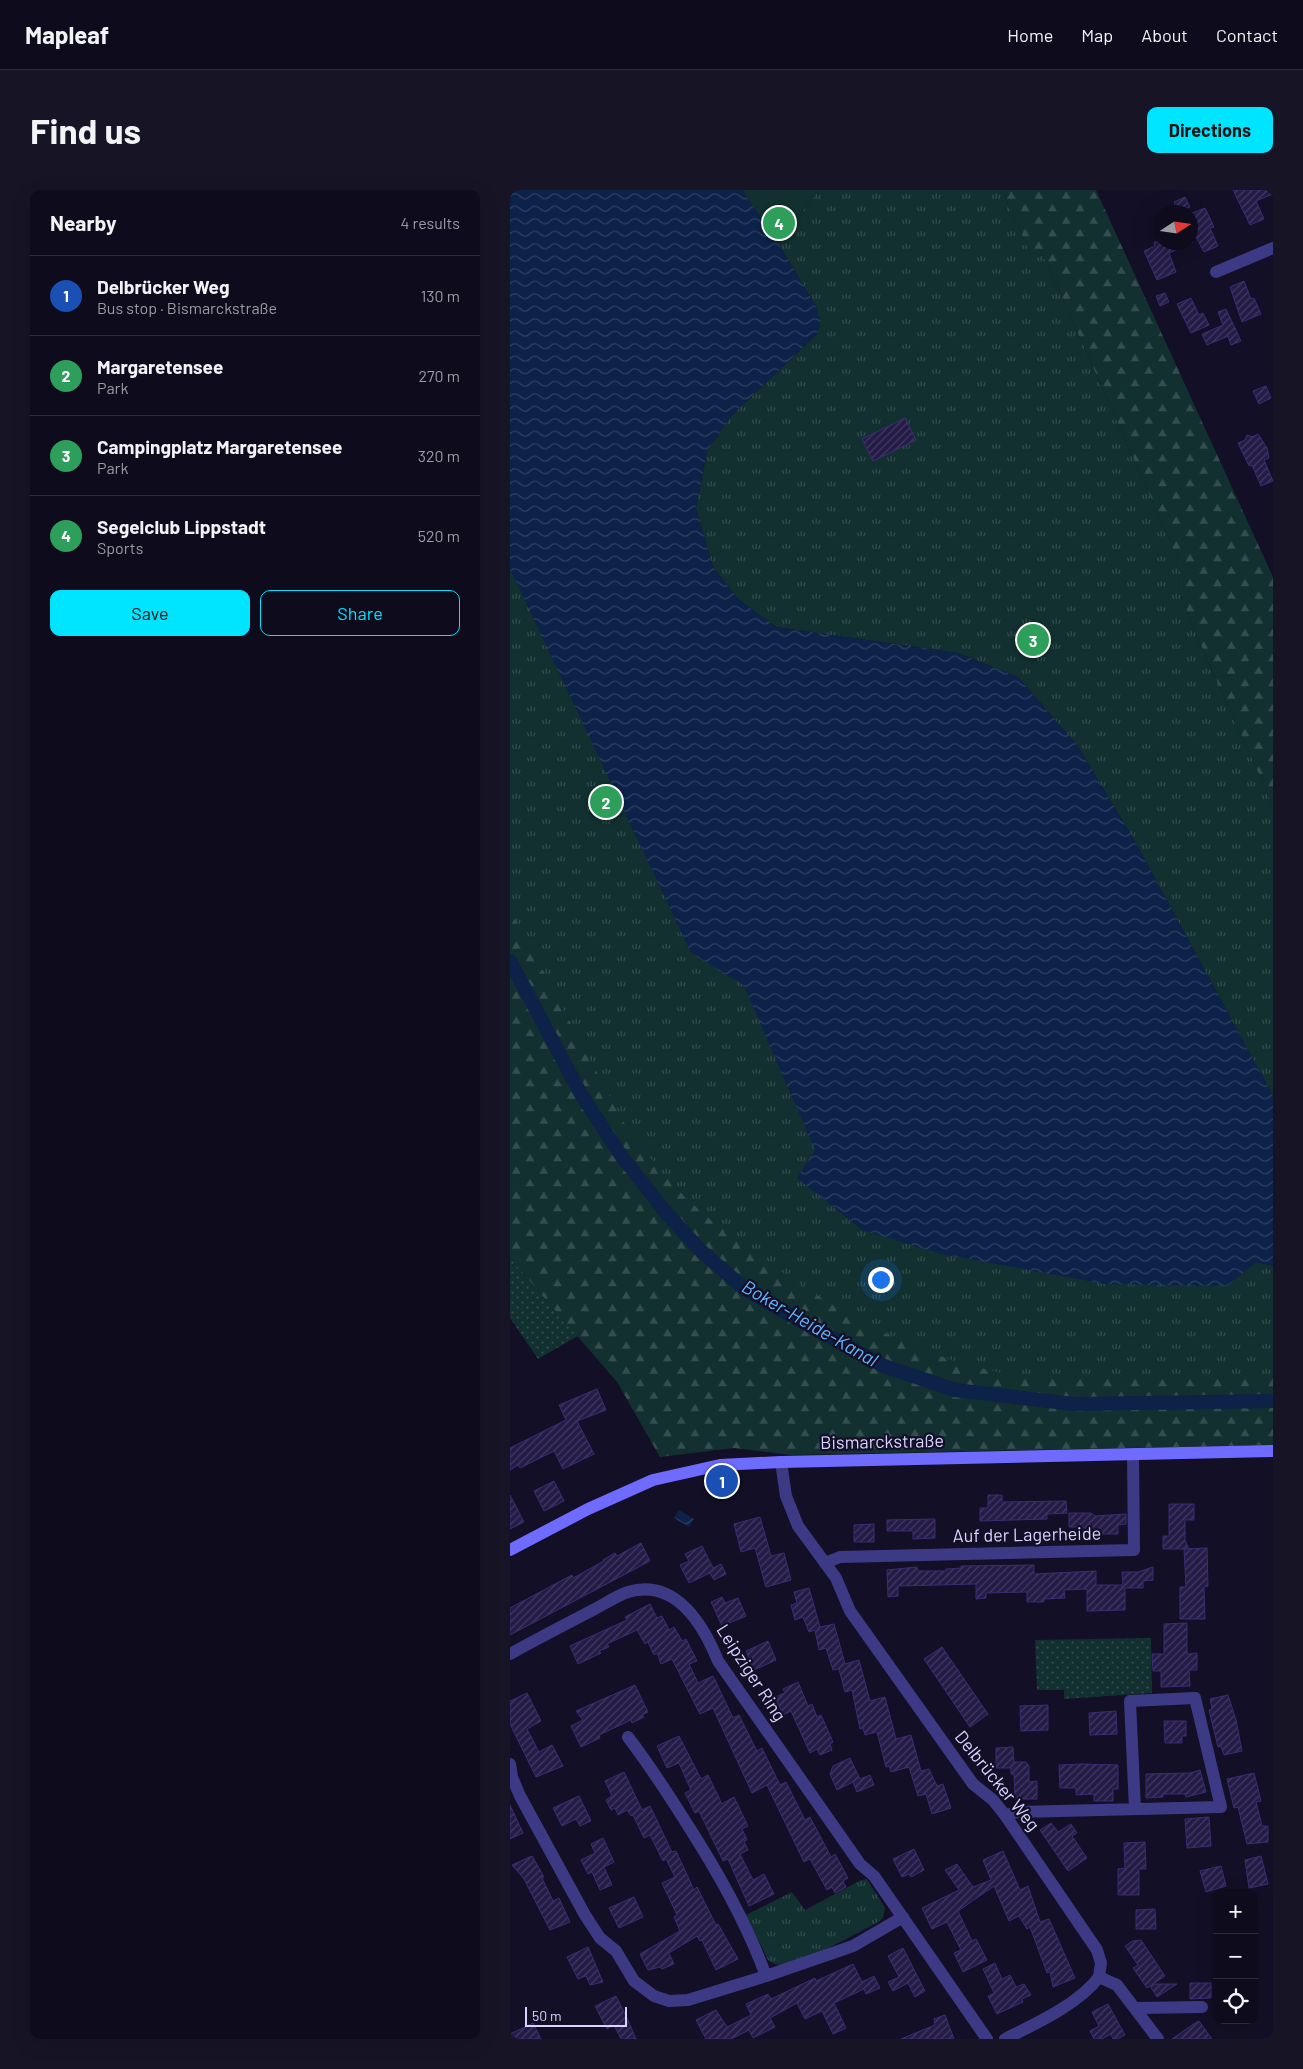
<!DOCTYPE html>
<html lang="en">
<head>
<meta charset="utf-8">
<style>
  :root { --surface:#0e0b1c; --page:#171425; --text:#f1f3f6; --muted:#9b9ba3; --line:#2e2b3b; --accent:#00e5ff }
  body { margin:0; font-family:Barlow,sans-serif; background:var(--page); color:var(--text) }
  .controls { position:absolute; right:15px; bottom:15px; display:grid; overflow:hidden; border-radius:10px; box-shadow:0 5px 20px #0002 }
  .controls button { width:45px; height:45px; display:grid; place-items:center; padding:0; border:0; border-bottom:1px solid var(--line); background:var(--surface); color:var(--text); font:25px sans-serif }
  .compass { position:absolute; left:643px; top:15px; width:45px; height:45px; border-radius:50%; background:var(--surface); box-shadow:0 5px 20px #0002; rotate:78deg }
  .scale { position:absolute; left:15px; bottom:12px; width:102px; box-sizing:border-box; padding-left:5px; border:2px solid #d9d4ff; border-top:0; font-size:14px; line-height:18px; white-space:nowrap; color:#d9d4ff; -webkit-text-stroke:4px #130f26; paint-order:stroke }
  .you { position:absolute; left:370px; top:1089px; width:18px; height:18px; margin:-12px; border:4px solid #fff; border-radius:50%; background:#1a73e8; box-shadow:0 0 0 8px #1a73e833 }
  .badge { display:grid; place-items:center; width:32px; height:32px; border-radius:50%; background:var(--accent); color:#fff; font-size:16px; font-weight:700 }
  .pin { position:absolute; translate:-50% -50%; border:2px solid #fff; box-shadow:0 1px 5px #0006 }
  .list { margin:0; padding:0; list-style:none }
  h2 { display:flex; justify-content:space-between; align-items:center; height:65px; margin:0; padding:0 20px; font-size:21px }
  h2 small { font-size:16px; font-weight:400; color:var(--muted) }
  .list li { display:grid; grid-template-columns:32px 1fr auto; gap:15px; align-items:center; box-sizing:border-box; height:80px; padding:0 20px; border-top:1px solid var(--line) }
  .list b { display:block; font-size:19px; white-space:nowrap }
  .list p { margin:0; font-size:16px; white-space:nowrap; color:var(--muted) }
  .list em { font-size:16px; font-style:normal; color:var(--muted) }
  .actions { display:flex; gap:10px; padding:15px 20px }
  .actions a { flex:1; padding:11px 0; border:1px solid var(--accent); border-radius:10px; text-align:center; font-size:18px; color:var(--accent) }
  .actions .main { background:var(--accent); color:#111 }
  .icon { flex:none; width:28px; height:28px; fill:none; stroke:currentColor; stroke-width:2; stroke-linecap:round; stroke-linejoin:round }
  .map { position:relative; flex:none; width:763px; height:1849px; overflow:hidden; border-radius:10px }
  header { display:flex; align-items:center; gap:30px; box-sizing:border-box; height:70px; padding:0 25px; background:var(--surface); border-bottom:1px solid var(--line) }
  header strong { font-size:24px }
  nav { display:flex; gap:28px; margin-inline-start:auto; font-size:18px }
  .intro { display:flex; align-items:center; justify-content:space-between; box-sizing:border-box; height:120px; padding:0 30px }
  h1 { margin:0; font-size:35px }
  .button { padding:12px 22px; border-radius:10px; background:var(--accent); color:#111; font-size:18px; font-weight:700 }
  main { display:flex; gap:30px; padding:0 30px }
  aside { flex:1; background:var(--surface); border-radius:10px; box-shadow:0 5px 20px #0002 }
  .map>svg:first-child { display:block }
  .grass { fill:url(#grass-dots) }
  .forest { fill:url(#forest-firs) }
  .park { fill:url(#park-tufts) }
  .pitch { fill:#12302f }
  .water { fill:url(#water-waves) }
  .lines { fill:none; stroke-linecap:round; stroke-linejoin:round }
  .canal { stroke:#0c2248; stroke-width:14 }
  .building { fill:url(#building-hatch); stroke:#3b2d73 }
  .street { stroke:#3d3a85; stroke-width:12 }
  .secondary { stroke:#6f6bff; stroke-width:12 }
  .labels { text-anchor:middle; stroke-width:4.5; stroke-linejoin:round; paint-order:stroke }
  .street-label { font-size:18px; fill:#d9d4ff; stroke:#130f26 }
  .water-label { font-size:19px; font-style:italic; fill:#62b6ff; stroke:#130f26 }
</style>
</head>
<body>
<header>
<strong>Mapleaf</strong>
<nav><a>Home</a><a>Map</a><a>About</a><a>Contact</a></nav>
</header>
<div class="intro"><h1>Find us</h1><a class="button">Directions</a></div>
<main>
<aside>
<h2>Nearby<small>4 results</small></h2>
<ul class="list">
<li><span class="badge" style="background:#1a4fb4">1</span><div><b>Delbrücker Weg</b><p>Bus stop · Bismarckstraße</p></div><em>130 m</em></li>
<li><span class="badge" style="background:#2e9e5b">2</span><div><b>Margaretensee</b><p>Park</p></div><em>270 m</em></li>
<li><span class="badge" style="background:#2e9e5b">3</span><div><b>Campingplatz Margaretensee</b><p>Park</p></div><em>320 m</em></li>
<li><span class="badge" style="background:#2e9e5b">4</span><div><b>Segelclub Lippstadt</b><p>Sports</p></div><em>520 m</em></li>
</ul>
<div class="actions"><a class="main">Save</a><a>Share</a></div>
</aside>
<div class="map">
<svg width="763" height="1849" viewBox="0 0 763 1849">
  <defs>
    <pattern id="grass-dots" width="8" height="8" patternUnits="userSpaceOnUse" patternTransform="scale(1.25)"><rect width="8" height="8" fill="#12302f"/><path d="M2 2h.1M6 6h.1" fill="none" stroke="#344d4e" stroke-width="1.8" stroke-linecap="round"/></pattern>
    <pattern id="forest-firs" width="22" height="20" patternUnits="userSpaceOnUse" patternTransform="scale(1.25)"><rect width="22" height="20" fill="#12302f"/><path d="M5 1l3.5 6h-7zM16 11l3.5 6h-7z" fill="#344d4e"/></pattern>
    <pattern id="park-tufts" width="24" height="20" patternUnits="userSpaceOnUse" patternTransform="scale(1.25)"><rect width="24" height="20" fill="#12302f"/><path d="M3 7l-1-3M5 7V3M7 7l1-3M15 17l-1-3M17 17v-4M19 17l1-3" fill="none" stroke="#344d4e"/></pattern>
    <pattern id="water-waves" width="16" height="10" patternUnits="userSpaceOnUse" patternTransform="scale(1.25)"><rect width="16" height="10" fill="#0c2248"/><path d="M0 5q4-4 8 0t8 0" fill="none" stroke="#2f4163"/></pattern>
    <pattern id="building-hatch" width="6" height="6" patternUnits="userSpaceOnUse" patternTransform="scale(1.25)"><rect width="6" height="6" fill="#241b47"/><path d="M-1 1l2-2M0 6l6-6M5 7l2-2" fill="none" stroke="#433b63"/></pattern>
  </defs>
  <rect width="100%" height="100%" fill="#130f26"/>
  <g class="grass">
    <polygon points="0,1068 68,1146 28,1169 0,1128"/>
    <polygon points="641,1448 642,1503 554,1509 554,1500 527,1500 525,1450"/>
  </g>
  <g class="forest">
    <polygon points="492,0 586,0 763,387 763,616 680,431 670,402 667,367 536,71 530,64 520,63"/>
    <polygon points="0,379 763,1146 763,1255 281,1265 224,1258 150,1267 107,1192 0,1068"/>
  </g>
  <g class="park">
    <polygon points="309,0 492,0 520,63 530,64 536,71 667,367 670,402 680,431 763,616 763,906 623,648 567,555 508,487 448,463 266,437 228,409 203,377 186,319 197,261 222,225 306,145 310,135 307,118 268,53"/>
    <path d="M0,206L747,1072L763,1076V1186C709,1186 655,1187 601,1187C571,1188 540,1191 510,1186C411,1171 325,1122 246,1063C229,1050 211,1039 195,1025C163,998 136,965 113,931L0,720Z"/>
    <path d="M357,1689L375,1718L373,1728L368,1732C348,1743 290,1775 268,1775C264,1774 261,1772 258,1770L236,1725L282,1702L295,1720L351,1690Z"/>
  </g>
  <polygon class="pitch" points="232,0 309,0 268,53"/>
  <g class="water">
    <polygon points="0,0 232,0 268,53 307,118 310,135 306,145 222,225 197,261 186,319 203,377 228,409 266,437 448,463 508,487 567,555 623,648 763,906 763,1076 747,1072 717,1096 595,1094 431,1064 352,1040 287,988 305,960 234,796 181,763 0,379"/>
    <polygon points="169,1320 184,1329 179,1337 164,1328"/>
  </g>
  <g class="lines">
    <polyline class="canal" points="0,771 71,904 110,964 154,1020 190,1060 235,1099 278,1124 374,1176 445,1200 564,1214 763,1211"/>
  </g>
  <g class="building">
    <polygon points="723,0 763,0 763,4 746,11 754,29 740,35"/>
    <polygon points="675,7 680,17 668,22 664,12"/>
    <polygon points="695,18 704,37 700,38 708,56 694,62 680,36 680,24"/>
    <polygon points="644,52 683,52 659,63 666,82 647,90 634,61 645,56"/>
    <polygon points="734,91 741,109 744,108 751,124 732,132 720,97"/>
    <polygon points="655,103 659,112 650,116 646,106"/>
    <polygon points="681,108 689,125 693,123 699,135 681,143 667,114"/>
    <polygon points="716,119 731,151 721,155 718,146 697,155 692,144 713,135 708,122"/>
    <polygon points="756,196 761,208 749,214 743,201"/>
    <polygon points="395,228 406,250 363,271 352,249"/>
    <polygon points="748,244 757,258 759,268 754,270 763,291 751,296 742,275 739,276 728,253 735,250 737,245 742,247"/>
    <polygon points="87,1199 96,1220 67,1231 84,1264 53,1279 44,1261 10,1278 8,1275 0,1280 0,1258 56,1230 49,1215"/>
    <polygon points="44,1291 54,1311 34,1321 24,1301"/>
    <polygon points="0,1305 14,1332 0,1339"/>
    <polygon points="478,1305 492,1305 492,1312 556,1311 557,1323 537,1324 537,1329 470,1331 470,1318 478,1318"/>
    <polygon points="659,1314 684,1314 684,1330 675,1330 675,1350 679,1359 653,1359 653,1346 659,1346"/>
    <polygon points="559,1323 581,1323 585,1326 616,1324 616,1334 608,1335 608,1344 588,1344 588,1348 574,1348 574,1337 559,1337"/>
    <polygon points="250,1327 261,1366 274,1363 281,1390 256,1397 245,1358 231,1362 224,1334"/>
    <polygon points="425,1329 425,1348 403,1349 403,1341 377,1341 377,1330"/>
    <polygon points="364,1334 364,1352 344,1352 344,1335"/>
    <polygon points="131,1353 140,1371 0,1445 0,1418 62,1385 63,1388 94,1371 93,1370 105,1363 107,1366"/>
    <polygon points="192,1356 203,1378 211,1374 216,1384 204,1390 200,1383 179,1393 170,1375 179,1371 175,1364"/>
    <polygon points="697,1358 698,1396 694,1397 695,1429 670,1429 670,1397 676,1397 674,1359"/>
    <polygon points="524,1375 524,1384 586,1381 586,1395 613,1395 612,1382 628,1382 643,1377 643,1390 633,1391 633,1398 615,1398 615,1420 577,1421 577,1399 554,1400 555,1408 534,1409 534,1412 517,1412 517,1402 476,1403 476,1408 466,1409 466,1394 388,1396 388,1406 378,1407 377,1380 407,1377 408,1381 436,1381 436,1379 451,1378 451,1376"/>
    <polygon points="299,1398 310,1437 324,1434 335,1474 349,1470 360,1511 375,1507 386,1549 401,1545 411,1581 419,1579 427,1596 433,1594 441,1618 422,1624 416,1604 408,1606 399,1577 381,1582 379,1576 376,1577 367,1542 355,1545 353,1538 350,1539 342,1500 335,1502 329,1479 323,1480 316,1458 309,1460 305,1440 299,1442 293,1427 285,1430 281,1415 287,1413 284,1402"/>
    <polygon points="212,1407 215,1413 228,1408 236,1426 212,1436 201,1412"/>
    <polygon points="140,1414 147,1428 152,1426 159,1440 164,1437 172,1451 176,1449 187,1471 179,1474 188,1493 203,1486 223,1528 229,1525 247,1561 252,1558 270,1595 276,1592 295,1630 300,1627 321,1667 325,1664 338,1688 333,1691 336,1697 325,1703 322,1697 317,1700 300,1669 294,1672 257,1595 242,1603 203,1518 190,1524 162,1469 151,1474 147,1463 144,1465 138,1452 135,1454 127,1440 97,1454 99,1457 89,1461 91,1463 68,1474 60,1456 117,1430 115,1427"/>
    <polygon points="677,1433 677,1464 687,1463 687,1480 679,1480 680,1496 651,1497 651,1481 643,1481 642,1464 654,1464 654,1434"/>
    <polygon points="258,1451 266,1470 244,1480 236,1461"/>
    <polygon points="432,1457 478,1524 460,1537 414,1469"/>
    <polygon points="288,1492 298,1516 302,1514 307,1527 311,1525 323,1552 320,1554 322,1560 310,1565 307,1559 300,1563 281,1521 273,1525 265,1507 275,1503 273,1499"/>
    <polygon points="125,1495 138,1522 132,1525 134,1527 122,1533 121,1530 89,1545 90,1548 71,1557 61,1536 73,1530 66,1521"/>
    <polygon points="17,1503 31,1531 17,1539 29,1562 42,1555 53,1576 26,1587 0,1534 0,1511"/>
    <polygon points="718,1505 726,1530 732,1561 714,1565 711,1556 708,1557 699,1520 702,1519 700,1509"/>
    <polygon points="538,1515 538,1540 511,1541 510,1516"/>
    <polygon points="606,1521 607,1544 580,1545 579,1523"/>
    <polygon points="654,1531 676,1531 676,1546 672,1546 672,1553 655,1553"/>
    <polygon points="169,1546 191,1589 198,1585 212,1614 224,1607 238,1636 232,1639 237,1650 234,1651 238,1660 230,1664 243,1690 254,1684 264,1704 239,1716 218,1669 213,1671 189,1621 185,1623 175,1603 181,1600 169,1573 157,1578 147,1556"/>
    <polygon points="503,1557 504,1572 516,1572 519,1576 519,1592 527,1591 527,1609 505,1609 504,1584 501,1584 501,1578 486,1578 486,1558"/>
    <polygon points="340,1568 350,1589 360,1585 364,1595 347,1602 343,1592 327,1600 320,1584 323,1576"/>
    <polygon points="571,1574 608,1575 608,1599 603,1599 603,1611 584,1611 584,1604 566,1605 566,1598 550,1598 549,1575"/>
    <polygon points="690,1580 696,1602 676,1607 675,1604 653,1604 653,1607 636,1608 636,1584 680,1583"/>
    <polygon points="114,1582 132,1620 140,1616 162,1662 166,1661 184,1700 187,1697 206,1735 208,1734 228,1769 206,1780 192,1750 190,1751 187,1746 159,1763 164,1774 152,1779 150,1777 138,1780 130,1764 170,1741 164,1727 167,1725 152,1693 165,1687 156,1669 153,1671 140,1645 134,1648 123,1625 121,1626 117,1620 108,1625 105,1618 101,1620 96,1610 102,1606 95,1591"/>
    <polygon points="744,1583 751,1611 746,1612 752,1636 758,1636 758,1652 737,1654 728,1617 724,1618 717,1589"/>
    <polygon points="69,1606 81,1631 70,1636 66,1629 52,1636 43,1618"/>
    <polygon points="0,1615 13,1643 0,1649"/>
    <polygon points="699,1627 701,1656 677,1658 675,1629"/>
    <polygon points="541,1633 548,1642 561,1634 567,1643 562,1646 577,1668 558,1681 530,1640"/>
    <polygon points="93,1648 104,1672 94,1677 102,1695 90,1700 82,1682 78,1684 71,1670 85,1663 81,1654"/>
    <polygon points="635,1652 636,1679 629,1679 629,1705 608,1705 608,1679 615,1678 614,1653"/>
    <polygon points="404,1659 414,1680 401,1687 399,1684 392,1687 383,1669"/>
    <polygon points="493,1661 510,1700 518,1696 530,1732 539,1729 565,1788 543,1797 540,1782 537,1783 520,1737 517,1739 509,1726 499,1731 484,1696 448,1721 462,1751 466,1749 477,1770 453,1782 444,1763 451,1760 437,1732 422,1739 412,1718 449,1700 435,1680 447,1674 463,1697 481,1690 473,1670"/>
    <polygon points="22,1666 34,1687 32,1688 43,1711 49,1708 60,1732 40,1740 14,1689 2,1675"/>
    <polygon points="751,1666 758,1694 739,1698 735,1670"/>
    <polygon points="711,1676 716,1696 696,1702 690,1681"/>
    <polygon points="124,1707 133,1727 109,1738 99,1718"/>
    <polygon points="645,1719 646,1739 626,1739 626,1720"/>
    <polygon points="631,1750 655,1786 643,1794 667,1794 647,1807 640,1796 637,1798 623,1778 628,1775 615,1756 623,1751"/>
    <polygon points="78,1757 93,1792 80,1795 76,1786 68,1789 57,1767"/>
    <polygon points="393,1758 415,1801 405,1807 398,1793 383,1801 378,1792 389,1787 378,1766"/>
    <polygon points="485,1773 492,1789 500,1785 506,1797 514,1794 521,1805 512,1809 513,1812 487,1824 478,1806 484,1803 473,1779"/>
    <polygon points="343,1774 352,1792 364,1786 370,1798 356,1804 354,1799 324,1813 336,1838 323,1844 312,1821 295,1829 287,1813 260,1828 265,1837 243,1848 239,1840 221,1849 196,1849 186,1830 206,1820 217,1837 241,1825 236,1814 258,1804 261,1809 305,1788 306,1791"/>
    <polygon points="680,1793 701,1793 701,1808 680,1809"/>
    <polygon points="106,1806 117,1828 126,1849 111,1849 104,1835 97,1839 85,1816"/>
    <polygon points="598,1814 615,1845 607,1849 603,1849 601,1844 592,1849 584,1849 580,1841 589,1836 582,1822"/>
    <polygon points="435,1825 444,1849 391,1849 425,1835 424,1829"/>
    <polygon points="689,1831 702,1849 662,1849 685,1833"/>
    <polygon points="23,1833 31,1849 0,1849 0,1844"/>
  </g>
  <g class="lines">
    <g class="street">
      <polyline points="706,82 763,58"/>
      <polyline points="271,1272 276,1306 288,1336 326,1388 340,1421 463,1594 483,1610 495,1625 587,1760 591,1773 589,1787 607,1795 648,1849"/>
      <polyline points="315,1373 330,1367 624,1360 623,1264"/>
      <path d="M0,1464C27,1449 54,1435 81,1421C93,1415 106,1406 118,1402C165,1388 193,1434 208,1471L350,1674L364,1686L477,1849"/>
      <path d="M118,1547C144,1581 166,1616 189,1653C215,1695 239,1739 256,1786"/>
      <polyline points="0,1574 2,1587 10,1606 75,1725 90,1748 106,1761 124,1791 144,1806 159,1811 178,1810 256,1786 343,1756 393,1727"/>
      <polyline points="495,1625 509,1622 711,1617 685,1508 620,1511 625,1619"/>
      <polyline points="627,1818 692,1817"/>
      <path d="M495,1849C525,1834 569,1814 589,1787"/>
    </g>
    <polyline class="secondary" points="0,1360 78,1319 143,1290 210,1275 271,1272 763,1261"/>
  </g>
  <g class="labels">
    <g class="street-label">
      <text transform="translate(372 1252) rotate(-1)" y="6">Bismarckstraße</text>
      <text transform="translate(517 1345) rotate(-1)" y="6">Auf der Lagerheide</text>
      <text transform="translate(241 1483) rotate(57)" y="6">Leipziger Ring</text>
      <text transform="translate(487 1591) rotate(51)" y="6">Delbrücker Weg</text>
    </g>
    <g class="water-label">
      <text transform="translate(300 1133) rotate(30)" y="7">Boker-Heide-Kanal</text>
    </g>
  </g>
</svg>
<div class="controls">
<button>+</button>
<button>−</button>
<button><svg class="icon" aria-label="locate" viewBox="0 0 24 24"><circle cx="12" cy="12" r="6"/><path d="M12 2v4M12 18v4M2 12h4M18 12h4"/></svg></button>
</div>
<svg class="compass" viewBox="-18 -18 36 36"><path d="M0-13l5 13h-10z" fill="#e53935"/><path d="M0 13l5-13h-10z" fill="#9b9ba3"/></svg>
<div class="scale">50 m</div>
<div class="you"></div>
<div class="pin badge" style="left:212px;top:1291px;background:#1a4fb4">1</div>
<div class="pin badge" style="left:96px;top:612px;background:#2e9e5b">2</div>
<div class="pin badge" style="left:523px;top:450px;background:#2e9e5b">3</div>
<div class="pin badge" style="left:269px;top:33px;background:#2e9e5b">4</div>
</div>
</main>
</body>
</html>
